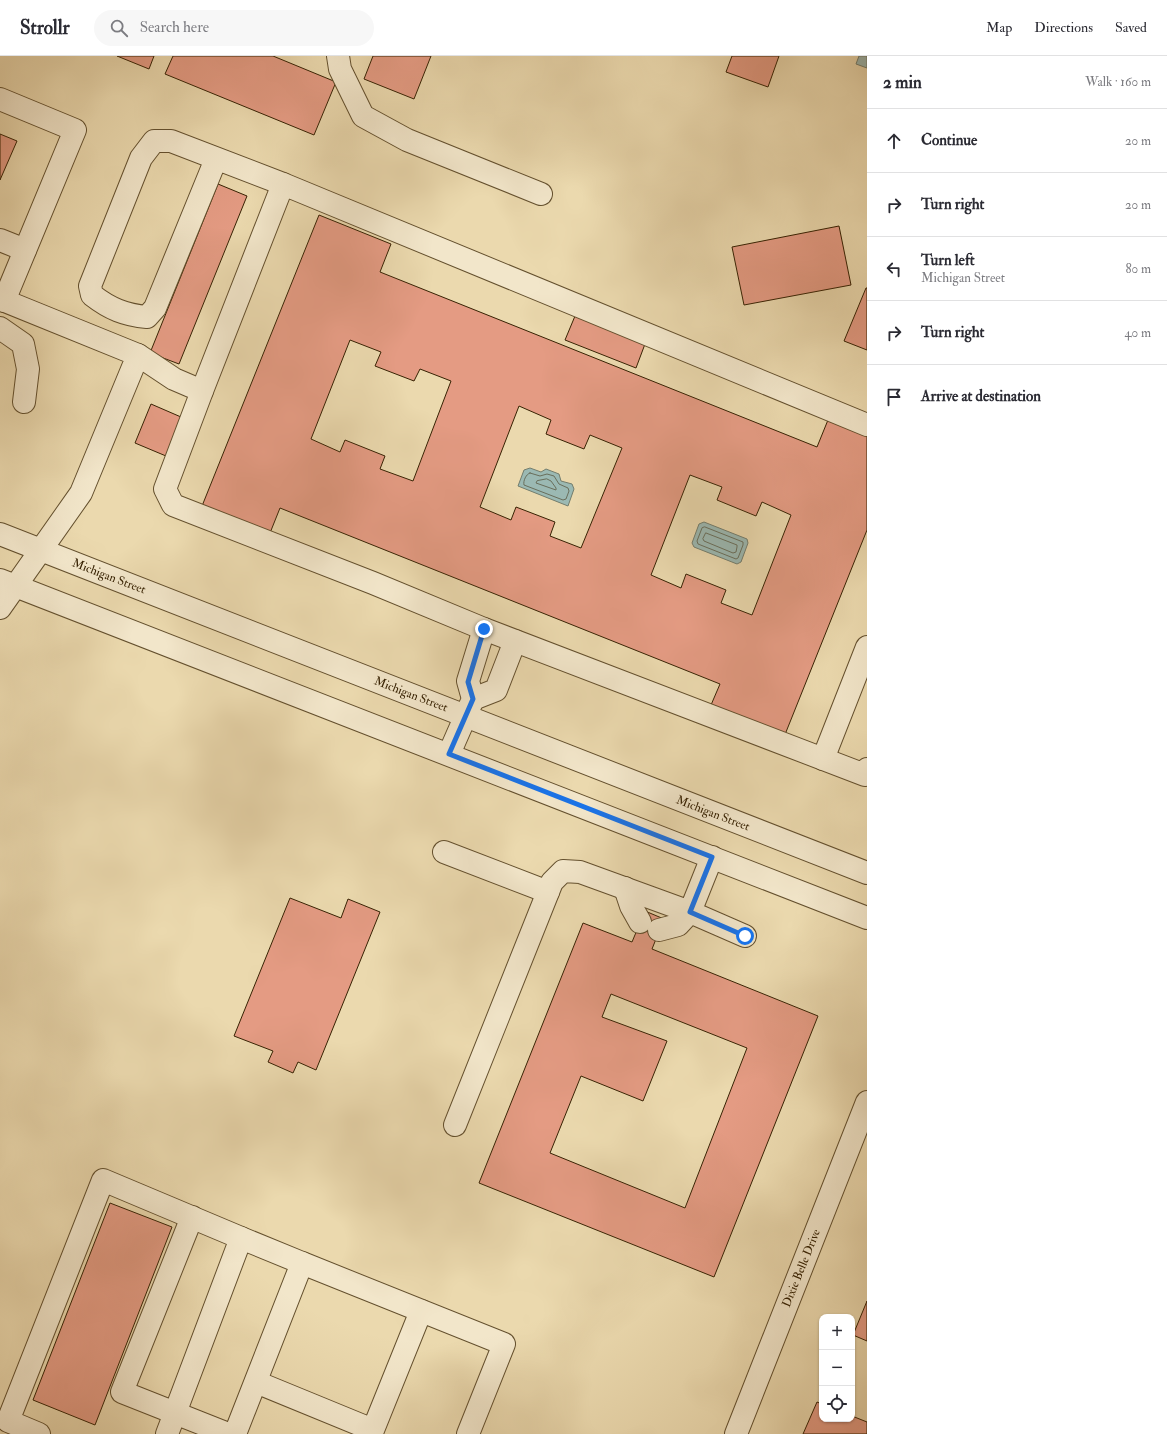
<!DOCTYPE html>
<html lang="en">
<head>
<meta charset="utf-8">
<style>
  :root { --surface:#fff; --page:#f7f7f7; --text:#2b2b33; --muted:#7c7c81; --line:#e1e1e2 }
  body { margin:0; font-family:"IM FELL Double Pica",serif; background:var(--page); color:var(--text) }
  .controls { position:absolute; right:12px; bottom:12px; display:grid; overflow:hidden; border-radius:8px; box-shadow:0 1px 3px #0004 }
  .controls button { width:36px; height:36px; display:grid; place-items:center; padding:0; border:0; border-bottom:1px solid var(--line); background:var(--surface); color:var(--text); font:20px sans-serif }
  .stop { position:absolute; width:12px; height:12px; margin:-9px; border:3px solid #1a73e8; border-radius:50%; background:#fff }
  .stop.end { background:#1a73e8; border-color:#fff; box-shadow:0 1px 4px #0008 }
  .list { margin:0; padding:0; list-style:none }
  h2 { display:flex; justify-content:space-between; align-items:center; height:52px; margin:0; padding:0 16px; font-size:17px }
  h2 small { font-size:13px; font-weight:400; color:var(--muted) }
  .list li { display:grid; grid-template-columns:26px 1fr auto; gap:12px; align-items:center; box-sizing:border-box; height:64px; padding:0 16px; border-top:1px solid var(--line) }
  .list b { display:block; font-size:15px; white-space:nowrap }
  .list p { margin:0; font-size:13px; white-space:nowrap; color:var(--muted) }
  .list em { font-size:13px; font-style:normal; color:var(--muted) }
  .icon { flex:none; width:22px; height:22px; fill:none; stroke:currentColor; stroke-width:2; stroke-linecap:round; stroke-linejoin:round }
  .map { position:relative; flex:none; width:867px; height:1378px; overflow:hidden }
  header { display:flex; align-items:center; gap:24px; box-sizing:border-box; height:56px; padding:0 20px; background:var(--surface); border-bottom:1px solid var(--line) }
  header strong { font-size:19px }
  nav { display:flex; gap:22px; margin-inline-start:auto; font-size:14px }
  .search { width:280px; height:36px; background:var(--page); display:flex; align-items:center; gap:10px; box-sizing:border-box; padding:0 14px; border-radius:22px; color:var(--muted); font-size:15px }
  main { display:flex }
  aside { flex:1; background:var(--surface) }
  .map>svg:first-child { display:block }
  .water { fill:#9bb9b3; stroke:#737d6d }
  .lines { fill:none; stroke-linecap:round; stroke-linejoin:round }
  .shore { stroke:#696e5b; stroke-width:1 }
  .building { fill:#e49b83; stroke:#372203; fill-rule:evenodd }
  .minor-casing { stroke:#64502e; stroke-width:24 }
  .minor { stroke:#f2e6ca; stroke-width:22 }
  .route { stroke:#1a73e8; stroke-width:5 }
  .labels { text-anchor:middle; stroke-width:3; stroke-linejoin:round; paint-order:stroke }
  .street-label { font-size:12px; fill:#372203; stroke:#f2e6ca }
</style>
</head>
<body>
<header>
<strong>Strollr</strong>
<div class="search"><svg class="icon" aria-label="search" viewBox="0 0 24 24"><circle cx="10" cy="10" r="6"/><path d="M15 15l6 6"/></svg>Search here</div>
<nav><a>Map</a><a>Directions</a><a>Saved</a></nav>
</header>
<main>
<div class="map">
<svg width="867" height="1378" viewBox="0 0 867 1378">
  <rect width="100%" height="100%" fill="#ebd9ae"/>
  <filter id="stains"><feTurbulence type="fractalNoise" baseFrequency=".005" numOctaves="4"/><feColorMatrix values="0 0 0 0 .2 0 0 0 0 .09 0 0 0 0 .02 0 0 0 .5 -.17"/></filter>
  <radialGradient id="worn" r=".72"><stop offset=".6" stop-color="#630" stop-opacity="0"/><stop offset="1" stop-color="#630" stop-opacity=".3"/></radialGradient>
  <g class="water">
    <polygon points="859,0 867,0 867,12 856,8"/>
    <polygon points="530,412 541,416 546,413 559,418 561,425 572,428 574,433 568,450 518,430 524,414"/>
    <polygon points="704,466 747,483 748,487 741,506 737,508 694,491 692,487 699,468"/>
  </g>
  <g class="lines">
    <g class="shore">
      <path d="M530,417L540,420L547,418L554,420L559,428L568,432L569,435L566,443L563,444L524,429C523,425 526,418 530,417Z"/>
      <polygon points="547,423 551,425 556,432 556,434 536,427 537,425"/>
      <polygon points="705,471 743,486 743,489 738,502 736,503 698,488 697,485 702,472"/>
      <polygon points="706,477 737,489 737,491 736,496 733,497 704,485 703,483"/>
    </g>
  </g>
  <g class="building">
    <polygon points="117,0 154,0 149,13"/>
    <polygon points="173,0 273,0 336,26 314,79 165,18"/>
    <polygon points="373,0 431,0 414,43 364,23"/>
    <polygon points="732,0 779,0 768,31 726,16"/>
    <polygon points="0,78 17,85 0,124"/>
    <polygon points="218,128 247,140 179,308 150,297"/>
    <path d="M319,159L391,188L380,216L817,391L830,359L867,373V474L782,686L708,656L720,628L280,452L268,482L200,455ZM350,284L381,296L375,310L414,325L420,313L451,325L413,425L380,413L385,400L345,384L340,396L311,383ZM519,350L551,364L546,378L584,393L590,379L622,392L581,492L550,480L555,466L516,451L511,464L480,451ZM690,419L722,431L717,444L756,460L762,446L791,459L752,559L721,547L726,534L686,518L681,532L651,519Z"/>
    <polygon points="839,170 851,229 744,249 732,191"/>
    <polygon points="866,232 867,232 867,294 844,285"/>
    <polygon points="575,260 645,288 636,312 565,284"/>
    <polygon points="151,348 181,361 166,400 135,387"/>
    <polygon points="290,842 341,862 348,843 380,856 316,1014 298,1006 293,1017 268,1006 273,995 234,980"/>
    <path d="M645,855L664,863L652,893L818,960L714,1221L479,1127L583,867L632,886ZM611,938L747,992L685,1152L550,1097L581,1020L643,1045L667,985L602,961Z"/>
    <polygon points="110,1147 172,1171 95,1369 33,1344"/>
    <polygon points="867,1245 867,1285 853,1279"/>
    <polygon points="817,1346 822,1348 822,1363 852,1363 852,1360 867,1366 867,1378 803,1378"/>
  </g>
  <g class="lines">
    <defs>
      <g id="minor">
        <polyline points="338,0 340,13 363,60 407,84 541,138"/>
        <polyline points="0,43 75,74 4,245"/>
        <path d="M216,103L155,252L147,261C125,259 110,253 92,239L90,230L141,102L154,85H171L283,128"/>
        <polyline points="0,184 25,194"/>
        <polyline points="0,243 138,299 81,437 0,552"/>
        <polyline points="0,272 23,288 28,313 24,346"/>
        <polyline points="138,299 174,323 202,335"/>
        <polyline points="867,369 283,128 202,335 165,433 173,449 373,527 484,573 865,719 867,713"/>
        <polyline points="0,478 867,817"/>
        <polyline points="0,524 867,862"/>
        <polyline points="473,643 496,634 515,585"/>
        <polyline points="449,698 473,643 468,625 484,573"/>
        <polyline points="823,703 867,591"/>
        <polyline points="444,796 548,836"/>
        <polyline points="625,832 631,850 640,866"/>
        <polyline points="659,874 678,869 690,856 745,880"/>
        <polyline points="455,1069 552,826 563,815 580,816 690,856 712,801"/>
        <polyline points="302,1207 504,1288 468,1378"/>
        <polyline points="256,1326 373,1374 421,1255"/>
        <polyline points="39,1378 8,1365 103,1124 241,1182 175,1357 228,1378"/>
        <polyline points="167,1378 175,1357 122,1336 192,1161"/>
        <polyline points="235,1378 302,1207 241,1182"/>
        <polyline points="736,1378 867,1046"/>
      </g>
    </defs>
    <use href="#minor" class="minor-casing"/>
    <use href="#minor" class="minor"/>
  </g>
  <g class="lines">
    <polyline class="route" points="484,573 468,626 473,643 449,698 712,801 690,856 745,880"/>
  </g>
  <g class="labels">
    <g class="street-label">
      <text transform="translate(109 520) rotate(21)" y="4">Michigan Street</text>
      <text transform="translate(411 638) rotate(21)" y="4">Michigan Street</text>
      <text transform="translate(713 757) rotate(21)" y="4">Michigan Street</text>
      <text transform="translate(801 1212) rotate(-68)" y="4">Dixie Belle Drive</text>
    </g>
  </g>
  <rect width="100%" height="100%" filter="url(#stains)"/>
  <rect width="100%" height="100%" fill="url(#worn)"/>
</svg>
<div class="controls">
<button>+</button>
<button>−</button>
<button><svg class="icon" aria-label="locate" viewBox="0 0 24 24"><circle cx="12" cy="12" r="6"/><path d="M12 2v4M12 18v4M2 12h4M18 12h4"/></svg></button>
</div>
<div class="stop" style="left:745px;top:880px"></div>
<div class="stop end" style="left:484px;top:573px"></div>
</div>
<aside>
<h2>2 min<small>Walk · 160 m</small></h2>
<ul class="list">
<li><svg class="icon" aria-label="ahead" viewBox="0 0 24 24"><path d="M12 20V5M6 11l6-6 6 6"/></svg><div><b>Continue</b></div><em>20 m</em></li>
<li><svg class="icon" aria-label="right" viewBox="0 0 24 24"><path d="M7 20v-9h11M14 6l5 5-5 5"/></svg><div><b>Turn right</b></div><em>20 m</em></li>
<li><svg class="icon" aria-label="left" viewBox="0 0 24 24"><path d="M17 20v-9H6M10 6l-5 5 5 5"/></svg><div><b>Turn left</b><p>Michigan Street</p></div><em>80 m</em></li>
<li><svg class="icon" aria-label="right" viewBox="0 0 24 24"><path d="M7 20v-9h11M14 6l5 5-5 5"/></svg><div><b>Turn right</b></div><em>40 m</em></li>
<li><svg class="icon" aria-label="arrive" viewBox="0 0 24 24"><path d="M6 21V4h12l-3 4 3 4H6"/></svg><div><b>Arrive at destination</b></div></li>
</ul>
</aside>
</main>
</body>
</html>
